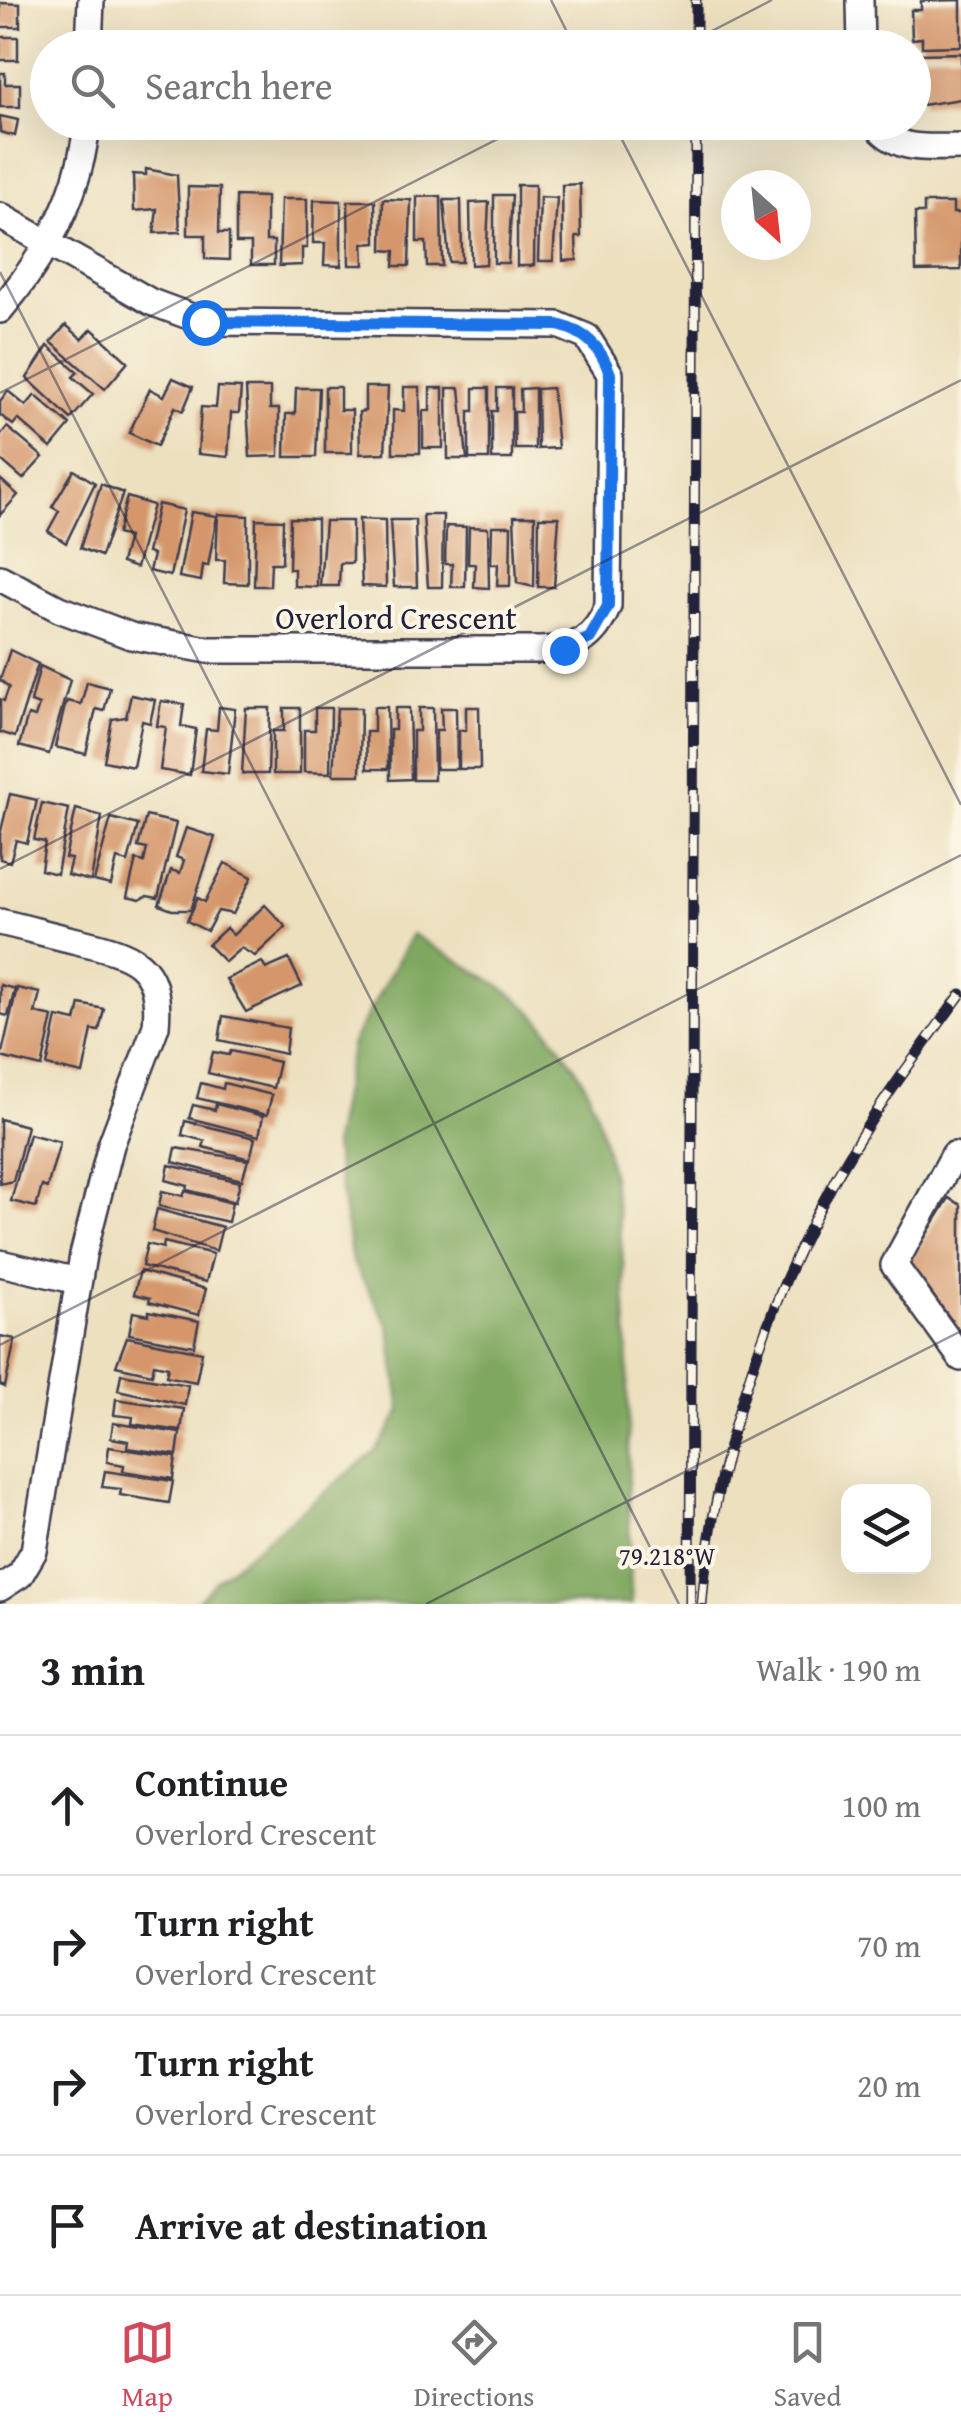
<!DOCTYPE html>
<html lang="en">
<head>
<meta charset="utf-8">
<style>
  :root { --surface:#fff; --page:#f2f2f2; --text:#202124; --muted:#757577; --line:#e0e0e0; --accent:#d1495b }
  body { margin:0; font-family:"Gentium Book Plus",serif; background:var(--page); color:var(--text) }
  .controls { position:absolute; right:30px; bottom:30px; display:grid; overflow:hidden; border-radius:20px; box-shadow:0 10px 40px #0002 }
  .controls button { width:90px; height:90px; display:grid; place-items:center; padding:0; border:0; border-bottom:2px solid var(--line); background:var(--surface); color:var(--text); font:50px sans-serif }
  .compass { position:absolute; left:721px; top:170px; width:90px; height:90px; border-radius:50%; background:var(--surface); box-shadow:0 10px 40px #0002; rotate:153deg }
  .stop { position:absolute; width:30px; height:30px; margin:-22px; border:8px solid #1a73e8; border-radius:50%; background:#fff }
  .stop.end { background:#1a73e8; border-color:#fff; box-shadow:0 2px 10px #0008 }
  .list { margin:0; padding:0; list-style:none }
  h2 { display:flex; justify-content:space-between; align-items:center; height:130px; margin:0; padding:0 40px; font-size:42px }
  h2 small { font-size:32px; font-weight:400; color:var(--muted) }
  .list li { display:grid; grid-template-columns:65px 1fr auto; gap:30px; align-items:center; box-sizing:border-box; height:140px; padding:0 40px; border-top:2px solid var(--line) }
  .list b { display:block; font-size:38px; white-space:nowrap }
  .list p { margin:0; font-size:32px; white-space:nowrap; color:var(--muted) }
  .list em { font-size:32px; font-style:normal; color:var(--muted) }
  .icon { flex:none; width:55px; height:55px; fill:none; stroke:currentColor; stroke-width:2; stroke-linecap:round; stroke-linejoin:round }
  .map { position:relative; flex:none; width:961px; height:1604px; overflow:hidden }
  .search { position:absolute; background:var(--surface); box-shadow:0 10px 40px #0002; left:30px; right:30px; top:30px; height:110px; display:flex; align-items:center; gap:25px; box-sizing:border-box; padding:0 35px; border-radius:55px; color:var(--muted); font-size:38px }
  .sheet { height:690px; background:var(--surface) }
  nav { display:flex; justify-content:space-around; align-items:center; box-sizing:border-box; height:140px; border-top:2px solid var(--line); background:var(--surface); font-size:28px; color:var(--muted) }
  nav a { display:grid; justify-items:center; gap:5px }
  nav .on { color:var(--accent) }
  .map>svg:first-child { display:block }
  .forest { fill:#7fa75e; stroke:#50644c; stroke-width:2.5 }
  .building { fill:#d4966a }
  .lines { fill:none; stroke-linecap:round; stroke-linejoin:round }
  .minor-casing { stroke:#403e4f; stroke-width:30 }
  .minor { stroke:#fff; stroke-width:25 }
  .rail-casing { stroke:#22223b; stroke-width:11 }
  .rail { stroke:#fcf5e5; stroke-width:8; stroke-dasharray:22; stroke-linecap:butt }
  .route { stroke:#1a73e8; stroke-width:12 }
  .ticks { fill:none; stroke:#22223b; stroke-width:2.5; stroke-opacity:0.45 }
  .labels { text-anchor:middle; stroke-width:8; stroke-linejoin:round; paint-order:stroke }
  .street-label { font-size:32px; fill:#22223b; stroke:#fcf5e5 }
  .ticks-label { font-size:25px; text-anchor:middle; fill:#22223b; stroke:#fcf5e5; stroke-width:8; stroke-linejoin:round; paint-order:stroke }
</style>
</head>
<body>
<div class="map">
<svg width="961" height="1604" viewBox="0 0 961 1604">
  <rect width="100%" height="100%" fill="#fcf5e5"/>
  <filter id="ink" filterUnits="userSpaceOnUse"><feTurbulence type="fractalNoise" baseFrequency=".01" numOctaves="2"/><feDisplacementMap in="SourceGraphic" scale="20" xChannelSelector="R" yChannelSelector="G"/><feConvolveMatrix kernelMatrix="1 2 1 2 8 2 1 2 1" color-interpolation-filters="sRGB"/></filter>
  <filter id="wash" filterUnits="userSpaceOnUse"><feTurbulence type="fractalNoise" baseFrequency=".0048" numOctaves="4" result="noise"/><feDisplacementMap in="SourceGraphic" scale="40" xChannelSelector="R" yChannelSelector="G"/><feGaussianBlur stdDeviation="2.25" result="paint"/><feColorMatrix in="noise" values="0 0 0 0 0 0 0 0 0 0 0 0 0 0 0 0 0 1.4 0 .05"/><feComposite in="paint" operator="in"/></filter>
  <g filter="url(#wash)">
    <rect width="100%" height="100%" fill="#ece0bf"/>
    <path class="forest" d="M412,934C448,957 495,978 527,1007C543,1021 582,1073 589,1093C645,1243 621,1444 632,1604H195L217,1579L376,1451L401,1411L389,1326L352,1261L333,1143L352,1043Z"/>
    <g id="blocks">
      <g class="building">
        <polygon points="961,0 961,46 922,47 922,38 912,39 911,10 921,10 921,1"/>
        <polygon points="0,3 20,4 20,27 0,27"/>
        <rect x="0" y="37" width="18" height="23"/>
        <polygon points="961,53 961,99 922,105 922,92 914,92 914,62 919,62 919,54"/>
        <polygon points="0,73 5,73 5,84 20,84 20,107 0,107"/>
        <polygon points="0,116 18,120 15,136 0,132"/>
        <polygon points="468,122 486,122 487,136 468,136"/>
        <polygon points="490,122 509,122 509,136 491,136"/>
        <polygon points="146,169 177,175 180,232 154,233 157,209 134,211 133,174 146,175"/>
        <polygon points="580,184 581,237 576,237 577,260 563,261 562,185"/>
        <polygon points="517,185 535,185 534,265 530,266 517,266"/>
        <polygon points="188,187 220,188 219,233 229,233 229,260 205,259 205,235 188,235"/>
        <polygon points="494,195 512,195 508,263 494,263"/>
        <polygon points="236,196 266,197 266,241 274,241 274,265 251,265 251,243 236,243"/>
        <polygon points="441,196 442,266 427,266 426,242 417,242 417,197"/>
        <polygon points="540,197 557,198 553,261 538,261"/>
        <polygon points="281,199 307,199 307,248 302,248 302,265 279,266"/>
        <polygon points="383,199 411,200 409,266 394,266 395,251 382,250"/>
        <polygon points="314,200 341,201 341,266 324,265 325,243 313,243"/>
        <polygon points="444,200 461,200 462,262 449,262"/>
        <polygon points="348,201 375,201 376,243 363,244 364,265 349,265"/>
        <polygon points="489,202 486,264 471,265 470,203"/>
        <polygon points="924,203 953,203 953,213 961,213 961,270 916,271 915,213 924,213"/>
        <polygon points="66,325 82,339 92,329 128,362 105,389 51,342"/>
        <polygon points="48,346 78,372 73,377 93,394 71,419 27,378"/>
        <polygon points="173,378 193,387 183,411 175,407 157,446 129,433 150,389 164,396"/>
        <polygon points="218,387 241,388 239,413 231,413 228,457 198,454 201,407 216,408"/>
        <polygon points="325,387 340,387 340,410 352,410 352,453 325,453"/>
        <polygon points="365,387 388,387 385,453 360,454 359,412 365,411"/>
        <polygon points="404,387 420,387 420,453 393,453 393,410 404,411"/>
        <polygon points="246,388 270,388 270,409 279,409 279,456 250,457"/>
        <polygon points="296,388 319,388 316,457 285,457 286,414 295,414"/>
        <polygon points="430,388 443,388 443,448 423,448 423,411 430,411"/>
        <polygon points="447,388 460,388 467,459 448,459"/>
        <polygon points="474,388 489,388 489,459 469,459 469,411 474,411"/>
        <polygon points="497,388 512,388 512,459 492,459 492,411 497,411"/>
        <polygon points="535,388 535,449 515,449 514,412 521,412 520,389"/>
        <polygon points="552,388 558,448 538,449 537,389"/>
        <polygon points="8,391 26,406 35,395 70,425 51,448 18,419 13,425 0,415 0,401"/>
        <polygon points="7,427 43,457 23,479 0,459 0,436"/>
        <polygon points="74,470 95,483 66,543 48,531 59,511 52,507"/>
        <polygon points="0,479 18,495 0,515"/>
        <polygon points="101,484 123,493 101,556 80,548"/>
        <polygon points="127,497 153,505 136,568 121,563 128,537 117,534"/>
        <polygon points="158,504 184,510 170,576 149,571 153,555 147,553"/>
        <polygon points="191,512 217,516 208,566 203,565 201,581 179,577"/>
        <polygon points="218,514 248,516 248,584 224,583 225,560 216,560"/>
        <polygon points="423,515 443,515 442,587 428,587"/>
        <polygon points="514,516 535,516 534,587 517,583"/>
        <polygon points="539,517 559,517 554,587 538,587"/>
        <polygon points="290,518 317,519 317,587 294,586 294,569 289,569"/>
        <polygon points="256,519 283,520 282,563 271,563 270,586 254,586"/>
        <polygon points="359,519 385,520 386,587 362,586"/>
        <polygon points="390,520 415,520 417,587 394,587"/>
        <polygon points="325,521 352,521 352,563 340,563 339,586 320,586"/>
        <polygon points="446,526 466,527 465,587 451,587 452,564 445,564"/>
        <polygon points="492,526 511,526 510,586 497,586 498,564 491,564"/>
        <polygon points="469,527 488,528 489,588 474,587 475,564 468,564"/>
        <polygon points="10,650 38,664 15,737 0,732 0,699 4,701 9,687 0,680"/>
        <polygon points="40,666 70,680 49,754 19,746 28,715 35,717 39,705 31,702"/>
        <polygon points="87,682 110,688 104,711 96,709 86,754 55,747 65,706 67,701 81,704"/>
        <polygon points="131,695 155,700 150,723 142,721 133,767 104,761 112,719 126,717"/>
        <polygon points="161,701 184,704 181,726 196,729 190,775 160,770 166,727 157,726"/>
        <polygon points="219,707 235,709 228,774 201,771 206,729 217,730"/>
        <polygon points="374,707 387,707 388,769 367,769 366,732 374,732"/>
        <polygon points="466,707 479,707 480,769 459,769 459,730 466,730"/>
        <polygon points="246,708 270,708 268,774 242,774"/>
        <polygon points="284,708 300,708 300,774 273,774 273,731 284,731"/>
        <polygon points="315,708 331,708 330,773 304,772 304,730 315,730"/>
        <polygon points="337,708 361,708 360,775 333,775"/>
        <polygon points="395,708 409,708 411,779 390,780 390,730 395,730"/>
        <polygon points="419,708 433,708 434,780 413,780 413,731 419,731"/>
        <polygon points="441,708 456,708 457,769 436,769 436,730 442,730"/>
        <polygon points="10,794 37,800 27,843 16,840 10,862 0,859 0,835"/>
        <polygon points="42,803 69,809 57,874 41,870 45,842 34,840"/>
        <polygon points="76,809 102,816 91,881 67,875 71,859 65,858"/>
        <polygon points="146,816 176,823 158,898 147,896 140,900 127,897 136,860 144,862 147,849 138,847"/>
        <polygon points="111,818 138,825 128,862 117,859 111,885 94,881"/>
        <polygon points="186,828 215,837 191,910 172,910 159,905 171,870 180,873 184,860 176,857"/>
        <polygon points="225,863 252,877 233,914 218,911 207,931 187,921 198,898 205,902"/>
        <polygon points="265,905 286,927 255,956 241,948 225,962 208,945 226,928 233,935"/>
        <polygon points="289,959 302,986 246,1012 226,979 262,962 266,969"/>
        <polygon points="0,985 15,989 8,1016 0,1014"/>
        <polygon points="17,988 40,993 35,1013 53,1017 42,1067 1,1057"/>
        <polygon points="80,1004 104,1009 99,1031 92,1030 83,1074 47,1066 57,1017 76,1021"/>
        <polygon points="223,1016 288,1028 285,1054 219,1040"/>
        <polygon points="231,1051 279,1062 273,1088 208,1073 213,1052 229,1055"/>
        <polygon points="201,1083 223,1089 224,1083 272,1095 267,1115 197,1098"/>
        <polygon points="216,1104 263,1116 259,1136 189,1118 193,1105 215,1110"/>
        <polygon points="0,1119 27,1126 13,1181 0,1184"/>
        <polygon points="185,1121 255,1138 250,1159 203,1147 205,1141 182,1135"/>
        <polygon points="29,1134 60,1142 47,1188 42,1186 36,1207 11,1201"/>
        <polygon points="176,1148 248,1160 242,1180 173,1162"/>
        <polygon points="169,1165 240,1182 235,1202 187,1190 188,1186 166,1180"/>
        <polygon points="162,1191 183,1196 185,1191 232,1203 228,1222 159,1206"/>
        <polygon points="949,1198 961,1205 961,1333 909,1263"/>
        <polygon points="157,1209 222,1227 216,1251 152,1231"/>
        <polygon points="164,1242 213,1254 206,1282 142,1266 147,1244 163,1248"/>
        <polygon points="140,1271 206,1289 199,1315 149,1302 150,1298 134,1294"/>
        <polygon points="149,1311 199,1321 194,1346 129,1334 133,1312 149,1315"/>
        <polygon points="0,1336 15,1339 5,1387 0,1385"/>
        <polygon points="127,1337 202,1352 196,1382 166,1376 168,1367 154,1364 152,1374 116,1366"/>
        <polygon points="121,1374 188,1385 185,1405 118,1390"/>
        <polygon points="116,1399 184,1409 181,1431 132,1424 133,1417 114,1415"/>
        <polygon points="113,1423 180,1433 177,1455 127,1448 128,1441 111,1438"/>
        <polygon points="109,1447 176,1457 173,1479 123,1471 124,1465 107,1462"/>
        <polygon points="105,1471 173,1481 169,1503 120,1495 121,1489 102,1487"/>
      </g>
    </g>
  </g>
  <g filter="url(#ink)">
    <use href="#blocks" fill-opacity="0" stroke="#403e4f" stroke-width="2.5"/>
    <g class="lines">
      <defs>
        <g id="minor">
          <polyline points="860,0 861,48"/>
          <polyline points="89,48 91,0"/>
          <path d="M874,122C897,153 926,147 961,147"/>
          <path d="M0,216L151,302L205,322L558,325L587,337L610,374L608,606C595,639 576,649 541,650H208L131,636L59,609L0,578"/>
          <path d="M0,310C46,256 81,194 87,122"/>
          <path d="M0,922C26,928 51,935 77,941C131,954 162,961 156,1026L111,1145L83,1255L34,1551L20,1575L0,1588"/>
          <polyline points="954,1155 894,1265 961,1358"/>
          <polyline points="0,1263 78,1281"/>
        </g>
      </defs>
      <use href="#minor" class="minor-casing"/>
      <use href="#minor" class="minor"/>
      <defs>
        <g id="rail">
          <polyline points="696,48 696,0"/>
          <polyline points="690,1604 696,122"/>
          <path d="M702,1604C713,1453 776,1273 856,1144C888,1092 925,1043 961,994"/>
        </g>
      </defs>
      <use href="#rail" class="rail-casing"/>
      <use href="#rail" class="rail"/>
    </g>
  </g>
  <g class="lines" filter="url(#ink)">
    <path class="route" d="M204,322L558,325C586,332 601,347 610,374L608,606L590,638L564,650"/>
  </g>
  <path class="ticks" d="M551,0L575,48M679,48L772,0M613,122L961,805M0,272L679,1604M0,393L531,122M0,869L961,380M0,1345L961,855M426,1604L961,1331"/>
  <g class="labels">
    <g class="street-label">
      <text x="396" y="629">Overlord Crescent</text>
    </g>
  </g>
  <g class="ticks-label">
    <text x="667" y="1565">79.218°W</text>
  </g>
</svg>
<div class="controls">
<button><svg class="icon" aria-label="layers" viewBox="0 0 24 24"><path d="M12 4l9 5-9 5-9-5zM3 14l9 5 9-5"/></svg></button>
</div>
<svg class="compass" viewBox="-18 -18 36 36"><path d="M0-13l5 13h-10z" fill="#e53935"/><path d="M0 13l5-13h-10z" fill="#757577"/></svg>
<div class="stop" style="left:204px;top:322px"></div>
<div class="stop end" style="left:564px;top:650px"></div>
<div class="search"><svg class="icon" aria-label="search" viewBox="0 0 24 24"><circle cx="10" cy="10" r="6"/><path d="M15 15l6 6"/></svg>Search here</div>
</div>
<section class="sheet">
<h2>3 min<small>Walk · 190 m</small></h2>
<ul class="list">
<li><svg class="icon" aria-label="ahead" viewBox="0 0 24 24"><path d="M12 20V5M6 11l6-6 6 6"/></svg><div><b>Continue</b><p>Overlord Crescent</p></div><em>100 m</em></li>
<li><svg class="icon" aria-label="right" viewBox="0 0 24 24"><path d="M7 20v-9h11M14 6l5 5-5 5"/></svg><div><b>Turn right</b><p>Overlord Crescent</p></div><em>70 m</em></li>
<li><svg class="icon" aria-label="right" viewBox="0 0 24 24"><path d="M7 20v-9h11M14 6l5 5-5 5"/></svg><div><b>Turn right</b><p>Overlord Crescent</p></div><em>20 m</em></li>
<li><svg class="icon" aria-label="arrive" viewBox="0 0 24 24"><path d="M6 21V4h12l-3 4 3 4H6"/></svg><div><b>Arrive at destination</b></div></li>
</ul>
</section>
<nav>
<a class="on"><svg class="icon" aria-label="map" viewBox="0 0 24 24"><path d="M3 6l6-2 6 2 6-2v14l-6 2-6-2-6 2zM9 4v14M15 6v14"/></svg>Map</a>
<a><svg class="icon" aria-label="directions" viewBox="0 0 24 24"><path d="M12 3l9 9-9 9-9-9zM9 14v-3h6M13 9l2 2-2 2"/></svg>Directions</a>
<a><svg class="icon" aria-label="saved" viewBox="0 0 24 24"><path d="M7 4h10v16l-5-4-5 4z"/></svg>Saved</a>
</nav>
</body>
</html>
